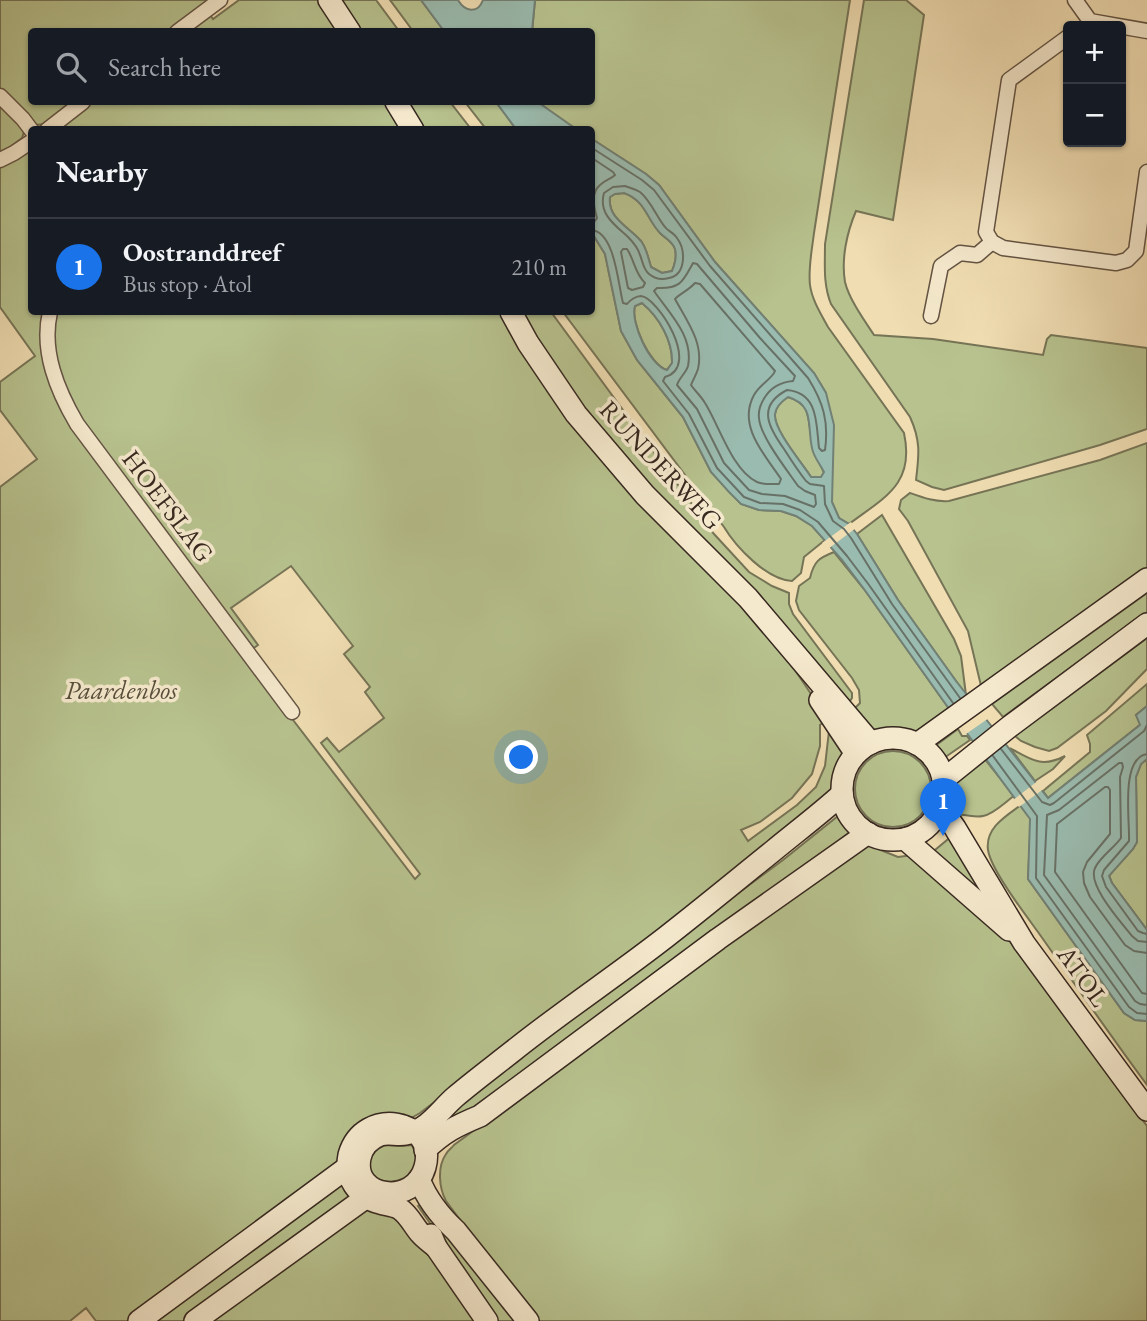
<!DOCTYPE html>
<html lang="en">
<head>
<meta charset="utf-8">
<style>
  :root { --surface:#171b24; --page:#242831; --text:#f1f3f6; --muted:#9ea1a6; --line:#363941; --accent:#1a73e8 }
  body { margin:0; font-family:"EB Garamond",serif; background:var(--page); color:var(--text) }
  .controls { position:absolute; right:21px; top:21px; display:grid; overflow:hidden; border-radius:7px; box-shadow:0 2px 5px #0004 }
  .controls button { width:63px; height:63px; display:grid; place-items:center; padding:0; border:0; border-bottom:2px solid var(--line); background:var(--surface); color:var(--text); font:35px sans-serif }
  .you { position:absolute; left:522px; top:758px; width:24px; height:24px; margin:-18px; border:5px solid #fff; border-radius:50%; background:#1a73e8; box-shadow:0 0 0 10px #1a73e833 }
  .badge { display:grid; place-items:center; width:46px; height:46px; border-radius:50%; background:var(--accent); color:#fff; font-size:23px; font-weight:700 }
  .pin { position:absolute; translate:-50% -58px; filter:drop-shadow(0 2px 4px #0008) }
  .pin::after { content:''; position:absolute; top:37px; width:24px; height:21px; background:inherit; clip-path:polygon(0 0,100% 0,50% 100%) }
  .list { margin:0; padding:0; list-style:none }
  h2 { display:flex; justify-content:space-between; align-items:center; height:91px; margin:0; padding:0 28px; font-size:30px }
  h2 small { font-size:23px; font-weight:400; color:var(--muted) }
  .list li { display:grid; grid-template-columns:46px 1fr auto; gap:21px; align-items:center; box-sizing:border-box; height:98px; padding:0 28px; border-top:2px solid var(--line) }
  .list b { display:block; font-size:26px; white-space:nowrap }
  .list p { margin:0; font-size:23px; white-space:nowrap; color:var(--muted) }
  .list em { font-size:23px; font-style:normal; color:var(--muted) }
  .icon { flex:none; width:38px; height:38px; fill:none; stroke:currentColor; stroke-width:2; stroke-linecap:round; stroke-linejoin:round }
  .map { position:relative; flex:none; width:1147px; height:1321px; overflow:hidden }
  .search { position:absolute; background:var(--surface); box-shadow:0 2px 5px #0004; left:28px; top:28px; width:567px; height:77px; display:flex; align-items:center; gap:18px; box-sizing:border-box; padding:0 24px; border-radius:7px; color:var(--muted); font-size:26px }
  .panel { position:absolute; background:var(--surface); box-shadow:0 2px 5px #0004; left:28px; top:126px; width:567px; height:189px; border-radius:7px }
  .map>svg:first-child { display:block }
  .green { fill:#b7c28e; stroke:#767456; stroke-width:2; fill-rule:evenodd }
  .water { fill:#9abbaf; stroke:#728075; stroke-width:2; fill-rule:evenodd }
  .pier { fill:#f0ddb2 }
  .lines { fill:none; stroke-linecap:round; stroke-linejoin:round }
  .shore { stroke:#687167; stroke-width:2 }
  .street-casing { stroke:#645444; stroke-width:17 }
  .secondary-casing { stroke:#36271f; stroke-width:24 }
  .street { stroke:#f5e9cd; stroke-width:14 }
  .secondary { stroke:#f5e9cd; stroke-width:21 }
  .labels { text-anchor:middle; stroke-width:7; stroke-linejoin:round; paint-order:stroke }
  .street-label { font-size:26px; fill:#36271f; stroke:#f5e9cd }
  .park-label { font-size:26px; font-style:italic; fill:#564e3b; stroke:#f5e9cd }
</style>
</head>
<body>
<div class="map">
<svg width="1147" height="1321" viewBox="0 0 1147 1321">
  <rect width="100%" height="100%" fill="#f0ddb2"/>
  <filter id="stains"><feTurbulence type="fractalNoise" baseFrequency=".00286" numOctaves="4"/><feColorMatrix values="0 0 0 0 .2 0 0 0 0 .09 0 0 0 0 .02 0 0 0 .5 -.17"/></filter>
  <radialGradient id="worn" r=".72"><stop offset=".6" stop-color="#630" stop-opacity="0"/><stop offset="1" stop-color="#630" stop-opacity=".3"/></radialGradient>
  <g class="green">
    <polygon points="0,0 209,0 168,31 32,32 32,102 75,102 46,124 35,125 25,129 22,138 0,155"/>
    <polygon points="239,0 319,0 340,32 186,32 210,15 213,19"/>
    <polygon points="339,0 376,0 399,31 360,31"/>
    <polygon points="390,0 421,0 444,31 413,31"/>
    <path d="M535,0H850L814,233C812,250 808,268 810,285C812,300 821,314 828,327L904,433C915,484 885,497 849,524L839,518L832,502L826,393L814,373L715,262L659,185L646,174L592,139V130L576,129L541,105L538,102H592V32H532Z"/>
    <path d="M864,0H906L924,15L893,220L856,211C847,232 841,259 845,282C849,299 864,320 874,335L933,339L1043,355L1047,339L1051,335L1147,348V429L1100,445L944,490L932,487L916,480C919,455 921,441 910,417L831,304C823,284 825,265 825,244Z"/>
    <polygon points="91,102 385,102 401,130 54,130"/>
    <polygon points="403,102 450,102 471,129 420,129"/>
    <polygon points="465,102 496,102 516,129 486,129"/>
    <path d="M32,148V312H504L784,654L828,719L820,725V746L812,774L792,798L760,822L741,830L748,841L797,805L816,787L825,766L829,731L844,746L843,755L836,770L832,789L748,862L445,1094L420,1113L343,1157L132,1321H96L86,1308L70,1321H0V487L37,459L0,410V382L35,356L0,307V166ZM291,566L353,646L344,654L370,687L365,692L384,718L339,752L327,738L321,743L420,874L415,879L290,716L251,650L258,645L231,608Z"/>
    <path d="M624,193C646,201 646,218 660,233C666,239 673,241 675,249C677,257 675,264 672,271L662,273L651,267C648,258 647,249 641,241C629,227 607,218 610,197L615,194Z"/>
    <path d="M592,233L605,254L621,331L637,360L683,417L711,472L741,504L759,510L781,511L796,516L812,526L825,540L804,557L801,573L792,581C767,580 736,547 724,527L563,312H592Z"/>
    <path d="M642,303C659,317 673,341 672,363L667,370C650,365 630,322 635,306Z"/>
    <polygon points="519,312 551,312 714,534 749,572 772,586 789,593 789,604 793,614 852,693 852,698 846,707 663,502 573,395"/>
    <path d="M788,397C811,404 807,416 811,434C814,447 819,461 824,473L821,477H811C802,463 773,429 775,414C776,406 782,401 788,397Z"/>
    <path d="M1147,443V568L982,690L968,631L908,521L899,509L901,500L910,493C924,498 935,502 949,501L1100,460Z"/>
    <polygon points="882,515 954,639 961,656 966,695 898,600 857,534"/>
    <path d="M834,552L864,589L952,713L917,734L900,729L878,731L868,729L850,713L860,703L859,690L852,678L799,610L796,601L799,586L810,578C814,561 819,558 834,552Z"/>
    <polygon points="1147,593 1147,612 1003,717 992,704"/>
    <polygon points="1147,638 1147,669 1106,711 1057,748 1049,751 1035,747 1021,741 1015,736"/>
    <polygon points="1147,684 1147,706 1136,715 1141,724 1048,798 1043,791 1090,752 1090,744 1087,735"/>
    <polygon points="958,729 962,736 967,736 970,740 944,758 935,746"/>
    <path d="M1010,748C1031,760 1042,768 1065,756L1053,769L1035,781Z"/>
    <circle cx="893" cy="789" r="38"/>
    <path d="M984,758L1014,796C1005,802 994,814 983,816C974,818 967,814 958,815L951,807L954,791L953,783Z"/>
    <polygon points="1147,759 1147,930 1112,883 1109,875 1133,849 1137,842 1136,777 1141,764"/>
    <path d="M1021,805L1031,819L1028,879L1124,1013L1135,1020L1147,1021V1085C1110,1035 1074,983 1038,932C1025,914 991,870 988,850C985,828 1006,816 1021,805Z"/>
    <polygon points="838,816 850,832 825,851 468,1114 425,1131 521,1054 783,860"/>
    <polygon points="953,835 992,901 929,855"/>
    <path d="M868,845L898,857L913,855L991,920L1009,940L1147,1126V1321H536L446,1201C439,1188 437,1167 446,1154C448,1150 452,1148 454,1145L713,955Z"/>
    <path d="M385,1145L402,1146L412,1145C434,1187 361,1194 370,1160C373,1152 377,1148 385,1145Z"/>
    <polygon points="342,1179 354,1200 190,1321 147,1321"/>
    <polygon points="425,1201 519,1321 494,1321 464,1272 418,1206"/>
    <polygon points="367,1207 404,1220 476,1321 203,1321"/>
  </g>
  <g class="water">
    <path d="M421,0H458C465,12 478,14 483,0H535L532,31H444Z"/>
    <polygon points="496,102 538,102 542,105 576,129 516,129"/>
    <path d="M592,139L646,174L659,185L715,262L814,373L826,393L834,425L832,502L839,518L849,524L857,534L898,600L956,681L1048,798L1140,725L1136,715L1147,706V759L1141,764L1136,777L1137,842L1133,849L1109,876L1112,883L1147,930V1021L1135,1020L1124,1013L1028,879L1030,819L952,713L864,589L842,560L812,526L796,516L781,511L759,510L741,504L729,492L711,472L683,417L637,360L621,331L605,254L592,233ZM624,193C646,201 646,218 660,233C666,239 672,241 675,249C677,257 675,264 672,271L662,273L651,267C648,258 647,249 641,241C629,227 607,218 610,197L615,194ZM642,303C659,317 673,341 672,363L667,370C650,366 630,322 635,306ZM788,397C815,405 807,426 812,448C813,456 820,464 824,472L821,477H811C802,463 773,429 775,414C776,406 782,401 788,397Z"/>
  </g>
  <g class="pier">
    <polygon points="851,522 856,528 828,549 822,543"/>
    <polygon points="972,697 989,718 966,734 950,712"/>
    <polygon points="1039,780 1045,788 1019,807 1013,800"/>
  </g>
  <g class="lines">
    <g class="shore">
      <path d="M592,148L642,180L654,190L710,266L808,378C823,402 829,421 825,450L822,451L819,448C816,424 819,393 787,390C756,406 769,428 784,449C791,460 798,471 806,481L810,484L824,486L825,504L833,521L844,529L851,538L892,604L960,698"/>
      <path d="M592,158L613,172L615,175C611,179 605,180 600,185C590,194 594,207 597,218L595,221H592"/>
      <path d="M625,186C630,188 635,189 640,192C651,201 656,216 665,227C668,231 674,233 677,238C686,250 686,275 669,278C662,280 655,279 649,274C643,269 643,262 640,255C638,248 633,242 628,237C615,225 598,214 604,193L613,187Z"/>
      <path d="M592,230C615,233 618,284 623,303L627,304C630,300 636,296 641,296C657,297 702,366 665,377L663,381L689,414L717,468L744,497L760,503L783,504L800,510L818,522L847,556L869,585L953,703"/>
      <path d="M623,249H627C635,261 634,272 645,283L643,287L632,290L628,288L621,252Z"/>
      <path d="M693,263L697,264L760,338L795,376L793,381C782,382 772,386 765,397C761,403 758,410 759,418C760,436 787,470 798,486L805,491L815,495L816,504L814,507L785,496L762,494L749,490L724,463L697,409L677,385C679,378 686,373 688,366C694,336 669,313 654,291L657,288C681,289 683,281 693,263Z"/>
      <path d="M695,283L700,284L775,371C772,379 760,384 754,395C737,426 765,455 781,479L779,484C772,484 764,485 757,482C732,470 719,425 705,403C701,396 695,391 691,385C693,380 696,375 698,369C704,343 687,321 675,299C678,295 689,290 695,283Z"/>
      <polyline points="1001,749 1042,802 1050,805 1054,803 1144,731 1147,725"/>
      <path d="M1147,754C1120,758 1130,821 1129,841L1104,870L1102,876L1106,887L1138,931L1143,933L1147,934"/>
      <polyline points="993,756 1037,816 1036,878 1129,1007 1137,1013 1147,1014"/>
      <path d="M1147,942L1138,941L1132,936C1121,922 1087,885 1095,868C1100,857 1114,848 1121,838L1120,777L1123,767L1122,763H1119L1059,810L1047,815L1044,875L1135,1001L1140,1004L1147,1005"/>
      <polyline points="1147,953 1134,951 1125,945 1090,897 1084,883 1083,872 1087,862 1110,834 1110,790 1108,787 1105,787 1057,824 1055,872 1142,993 1147,994"/>
    </g>
    <defs>
      <g id="street">
        <polyline points="1075,0 1090,21 1147,31"/>
        <polyline points="177,32 220,0"/>
        <polyline points="1068,37 1009,80 986,232 992,242 1003,248 1116,263 1127,260 1136,251 1147,172"/>
        <polyline points="0,96 23,119 32,131"/>
        <polyline points="47,130 83,102"/>
        <polyline points="0,160 14,153 32,141"/>
        <path d="M50,312C41,351 57,390 77,424L292,712"/>
        <polyline points="931,316 941,266 960,253 977,255 992,242"/>
      </g>
      <g id="secondary">
        <polyline points="329,0 350,32"/>
        <polyline points="396,102 413,130"/>
        <polyline points="511,312 528,343 576,414 645,495 748,598 871,743"/>
        <polyline points="820,700 856,754"/>
        <circle cx="893" cy="789" r="51"/>
        <polyline points="917,744 1147,579"/>
        <polyline points="943,780 1009,727 1147,624"/>
        <polyline points="941,808 955,828 1024,943 1147,1110"/>
        <polyline points="905,839 1009,930"/>
        <path d="M425,1150C444,1132 456,1126 480,1116L718,939L868,833"/>
        <path d="M419,1179C427,1200 440,1216 456,1231L528,1321"/>
        <polyline points="431,1235 436,1247 487,1321"/>
        <path d="M436,1247C430,1242 424,1238 420,1233C413,1225 409,1215 400,1209C394,1205 386,1205 380,1203C370,1201 360,1194 354,1185C348,1176 347,1165 349,1155C363,1105 438,1119 425,1167C414,1207 352,1198 360,1158C362,1147 370,1139 380,1135C389,1132 397,1136 406,1134C428,1130 440,1110 455,1097C474,1081 494,1066 513,1051C563,1011 616,976 666,937C702,909 737,880 773,851C796,832 820,814 842,794"/>
        <polyline points="139,1321 348,1167"/>
        <polyline points="195,1321 375,1191"/>
      </g>
    </defs>
    <use href="#street" class="street-casing"/>
    <use href="#secondary" class="secondary-casing"/>
    <use href="#street" class="street"/>
    <use href="#secondary" class="secondary"/>
  </g>
  <g class="labels">
    <g class="street-label">
      <text transform="translate(661 465) rotate(47)" y="9">RUNDERWEG</text>
      <text transform="translate(168 506) rotate(53)" y="9">HOEFSLAG</text>
      <text transform="translate(1083 976) rotate(54)" y="9">ATOL</text>
    </g>
    <g class="park-label">
      <text x="121" y="699">Paardenbos</text>
    </g>
  </g>
  <rect width="100%" height="100%" filter="url(#stains)"/>
  <rect width="100%" height="100%" fill="url(#worn)"/>
</svg>
<div class="controls">
<button>+</button>
<button>−</button>
</div>
<div class="you"></div>
<div class="pin badge" style="left:943px;top:836px">1</div>
<div class="search"><svg class="icon" aria-label="search" viewBox="0 0 24 24"><circle cx="10" cy="10" r="6"/><path d="M15 15l6 6"/></svg>Search here</div>
<section class="panel">
<h2>Nearby<small></small></h2>
<ul class="list">
<li><span class="badge">1</span><div><b>Oostranddreef</b><p>Bus stop · Atol</p></div><em>210 m</em></li>
</ul>
</section>
</div>
</body>
</html>
